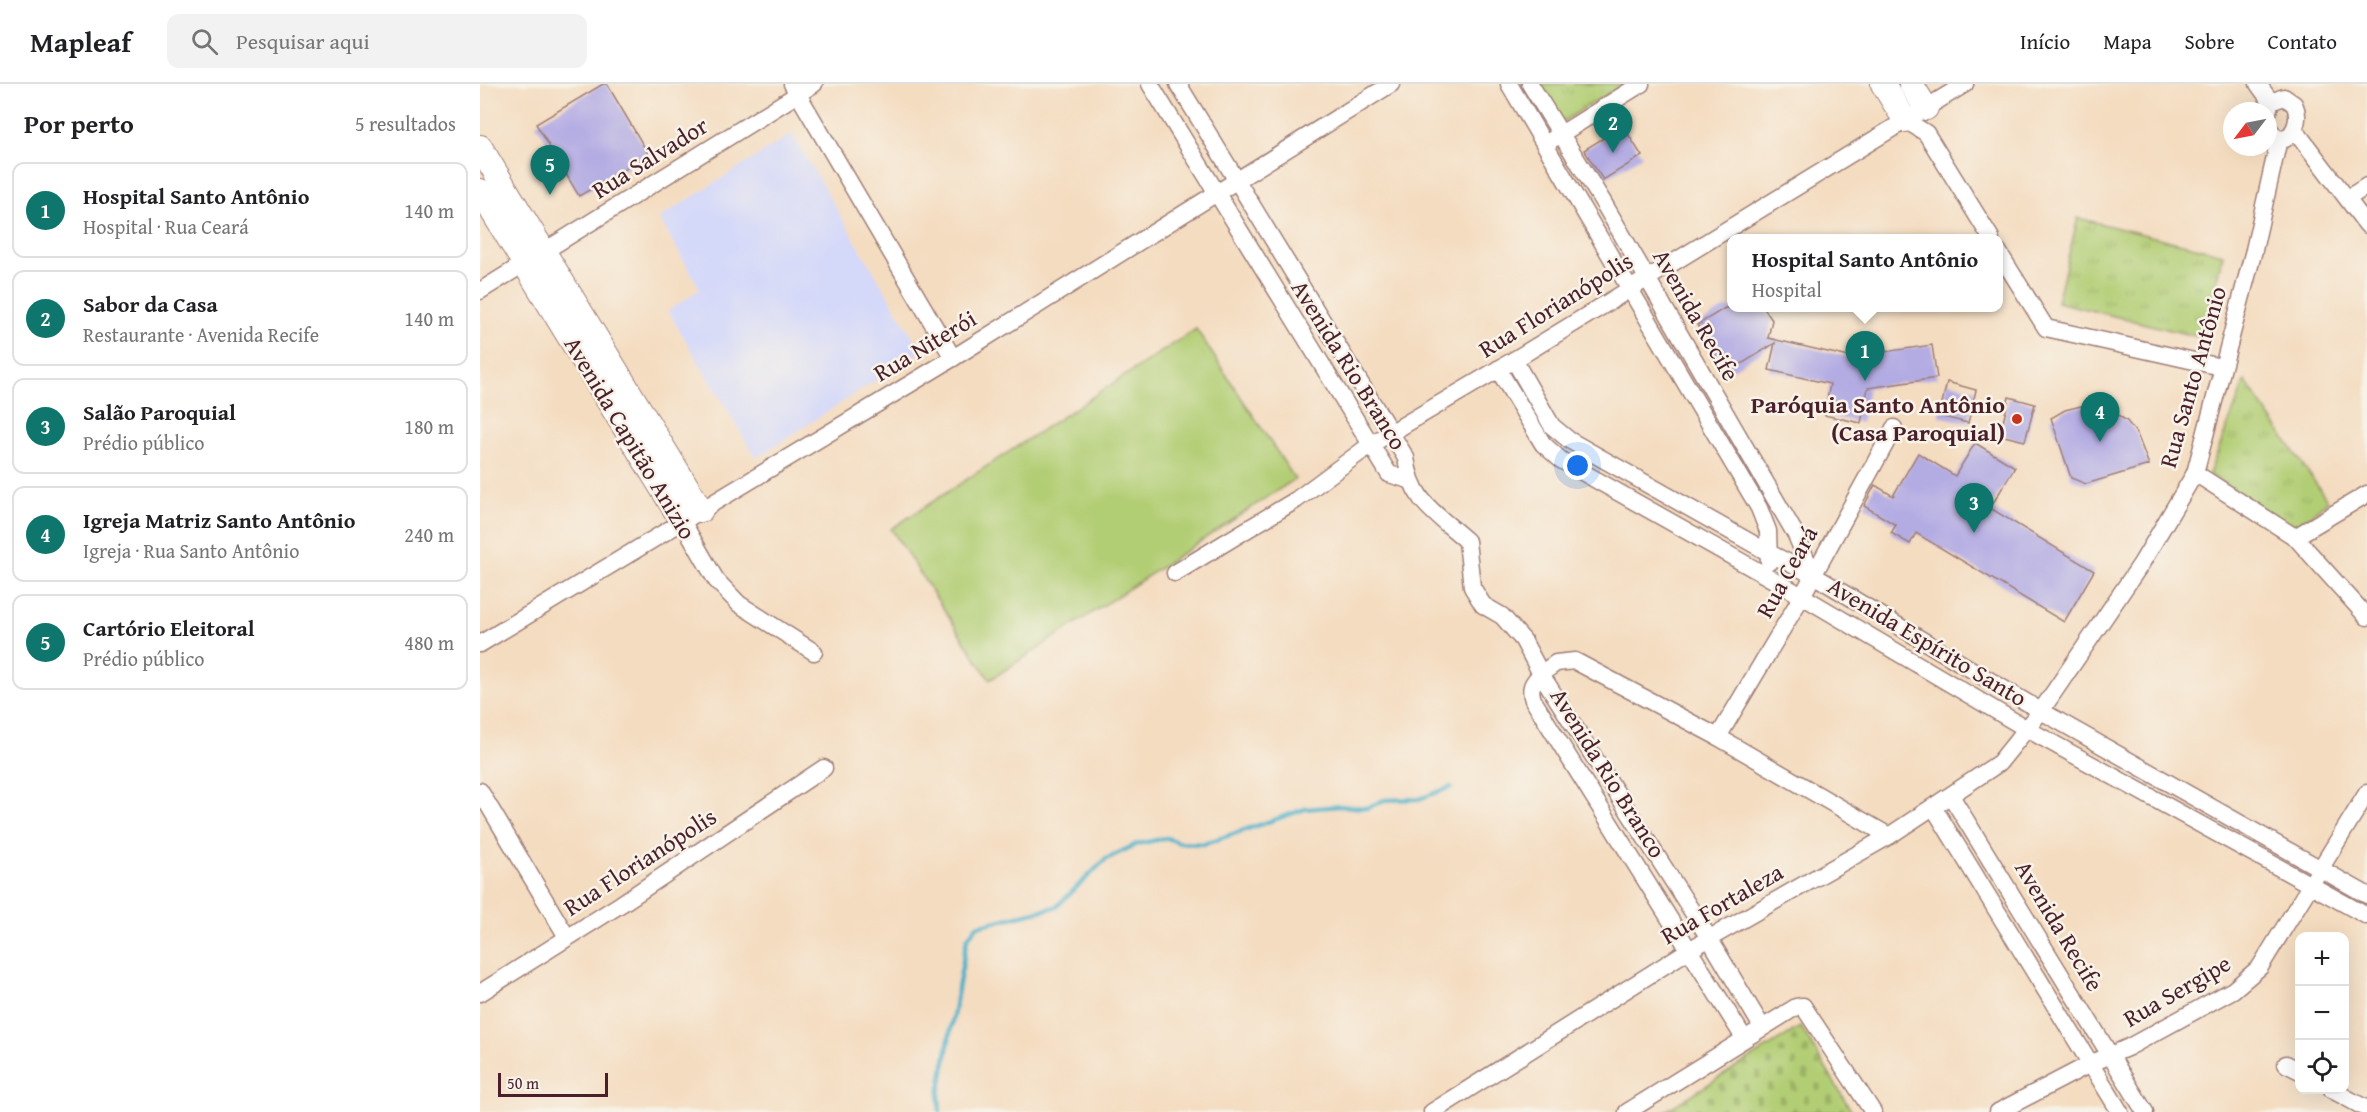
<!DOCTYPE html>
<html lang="pt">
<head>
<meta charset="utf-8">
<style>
  :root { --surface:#fff; --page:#f2f2f2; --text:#202124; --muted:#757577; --line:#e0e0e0; --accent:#0f766e }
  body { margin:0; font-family:"Gentium Book Plus",serif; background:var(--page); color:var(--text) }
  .controls { position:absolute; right:18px; bottom:18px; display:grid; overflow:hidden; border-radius:12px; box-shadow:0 6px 24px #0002 }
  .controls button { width:54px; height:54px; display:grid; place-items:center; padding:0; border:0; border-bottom:2px solid var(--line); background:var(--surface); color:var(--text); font:30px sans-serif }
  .compass { position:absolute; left:1743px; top:18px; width:54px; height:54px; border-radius:50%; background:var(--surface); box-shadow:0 6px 24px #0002; rotate:238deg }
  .scale { position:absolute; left:18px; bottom:15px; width:110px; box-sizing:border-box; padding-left:6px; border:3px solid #4a1f2b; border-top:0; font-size:16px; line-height:21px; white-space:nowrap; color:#4a1f2b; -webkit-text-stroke:4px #f7f3e8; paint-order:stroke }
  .you { position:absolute; left:1098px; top:382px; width:21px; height:21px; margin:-15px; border:4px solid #fff; border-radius:50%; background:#1a73e8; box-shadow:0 0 0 9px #1a73e833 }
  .badge { display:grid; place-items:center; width:39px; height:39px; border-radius:50%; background:var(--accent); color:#fff; font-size:20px; font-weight:700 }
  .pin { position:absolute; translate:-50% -50px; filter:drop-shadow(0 2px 3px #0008) }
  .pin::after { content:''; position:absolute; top:32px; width:21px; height:18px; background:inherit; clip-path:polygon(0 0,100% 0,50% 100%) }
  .popup { position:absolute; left:1247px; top:150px; width:276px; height:78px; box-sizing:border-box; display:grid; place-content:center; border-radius:12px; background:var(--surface); filter:drop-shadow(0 2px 4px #0005); font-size:20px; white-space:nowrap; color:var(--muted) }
  .popup b { font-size:22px; color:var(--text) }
  .popup::after { content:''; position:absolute; left:50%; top:100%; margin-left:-12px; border:12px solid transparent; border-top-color:var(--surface) }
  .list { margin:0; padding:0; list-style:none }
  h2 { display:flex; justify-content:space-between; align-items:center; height:78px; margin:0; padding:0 24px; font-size:26px }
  h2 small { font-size:20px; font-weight:400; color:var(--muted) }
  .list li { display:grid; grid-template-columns:39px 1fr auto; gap:18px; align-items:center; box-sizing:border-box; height:96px; margin:0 12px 12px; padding:0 12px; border:2px solid var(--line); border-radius:12px }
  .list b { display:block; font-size:22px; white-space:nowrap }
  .list p { margin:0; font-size:20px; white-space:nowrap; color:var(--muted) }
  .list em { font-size:20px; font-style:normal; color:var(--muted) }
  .icon { flex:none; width:33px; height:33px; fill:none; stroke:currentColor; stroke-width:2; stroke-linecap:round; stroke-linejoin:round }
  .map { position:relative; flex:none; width:1887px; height:1028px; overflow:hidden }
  header { display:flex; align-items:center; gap:36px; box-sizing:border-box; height:84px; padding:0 30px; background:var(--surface); border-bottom:2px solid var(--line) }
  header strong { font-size:28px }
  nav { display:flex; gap:33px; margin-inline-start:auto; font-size:21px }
  .search { width:420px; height:54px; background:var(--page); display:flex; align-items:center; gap:15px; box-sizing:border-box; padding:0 21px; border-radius:12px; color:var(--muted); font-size:22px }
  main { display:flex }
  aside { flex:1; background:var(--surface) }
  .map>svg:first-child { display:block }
  .built { fill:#d4d8f9 }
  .grass { fill:url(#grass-tufts); stroke:#7e7650; stroke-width:1.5 }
  .cemetery { fill:url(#cemetery-stones); stroke:#7e7650; stroke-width:1.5 }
  .pitch { fill:#b2ce74; stroke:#7e7650; stroke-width:1.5 }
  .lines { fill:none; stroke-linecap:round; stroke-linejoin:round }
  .stream { stroke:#49afc8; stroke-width:4.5 }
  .building { fill:#b3ace3 }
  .street-casing { stroke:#9f7e76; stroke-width:19 }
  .secondary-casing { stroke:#9f7e76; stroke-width:26 }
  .street { stroke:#fff; stroke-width:16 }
  .secondary { stroke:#fff; stroke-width:24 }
  .poi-dot { fill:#c8321e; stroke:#f7f3e8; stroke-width:2 }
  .labels { text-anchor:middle; stroke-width:5; stroke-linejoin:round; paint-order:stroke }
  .street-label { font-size:24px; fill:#4a1f2b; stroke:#f7f3e8 }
  .poi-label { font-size:24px; font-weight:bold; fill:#4a1f2b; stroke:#f7f3e8; text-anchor:end }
</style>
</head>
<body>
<header>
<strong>Mapleaf</strong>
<div class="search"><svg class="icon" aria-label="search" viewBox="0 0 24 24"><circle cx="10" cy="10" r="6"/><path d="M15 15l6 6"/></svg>Pesquisar aqui</div>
<nav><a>Início</a><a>Mapa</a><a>Sobre</a><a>Contato</a></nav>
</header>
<main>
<aside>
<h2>Por perto<small>5 resultados</small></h2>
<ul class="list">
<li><span class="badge">1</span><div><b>Hospital Santo Antônio</b><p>Hospital · Rua Ceará</p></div><em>140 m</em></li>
<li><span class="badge">2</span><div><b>Sabor da Casa</b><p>Restaurante · Avenida Recife</p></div><em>140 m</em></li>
<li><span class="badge">3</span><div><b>Salão Paroquial</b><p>Prédio público</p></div><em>180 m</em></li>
<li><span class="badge">4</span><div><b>Igreja Matriz Santo Antônio</b><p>Igreja · Rua Santo Antônio</p></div><em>240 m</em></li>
<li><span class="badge">5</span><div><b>Cartório Eleitoral</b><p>Prédio público</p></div><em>480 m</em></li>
</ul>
</aside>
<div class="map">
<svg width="1887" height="1028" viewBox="0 0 1887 1028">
  <defs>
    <pattern id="grass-tufts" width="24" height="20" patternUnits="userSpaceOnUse" patternTransform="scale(1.5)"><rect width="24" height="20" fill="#b2ce74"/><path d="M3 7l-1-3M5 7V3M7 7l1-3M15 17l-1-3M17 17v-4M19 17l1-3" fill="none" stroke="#9bb065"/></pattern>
    <pattern id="cemetery-stones" width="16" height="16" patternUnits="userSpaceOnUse" patternTransform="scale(1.5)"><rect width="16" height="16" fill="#b2ce74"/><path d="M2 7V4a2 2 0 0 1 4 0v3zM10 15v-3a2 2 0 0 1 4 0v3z" fill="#9bb065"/></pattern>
  </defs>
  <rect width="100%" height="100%" fill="#f7f3e8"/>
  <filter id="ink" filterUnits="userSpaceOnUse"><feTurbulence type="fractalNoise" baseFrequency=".0167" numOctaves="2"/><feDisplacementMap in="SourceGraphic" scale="12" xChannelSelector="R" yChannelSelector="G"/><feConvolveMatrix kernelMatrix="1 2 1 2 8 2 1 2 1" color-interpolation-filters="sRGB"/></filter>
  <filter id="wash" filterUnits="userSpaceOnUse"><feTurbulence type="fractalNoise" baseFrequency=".008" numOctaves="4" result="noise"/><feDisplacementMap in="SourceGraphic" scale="24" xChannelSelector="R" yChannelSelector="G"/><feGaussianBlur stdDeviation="1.35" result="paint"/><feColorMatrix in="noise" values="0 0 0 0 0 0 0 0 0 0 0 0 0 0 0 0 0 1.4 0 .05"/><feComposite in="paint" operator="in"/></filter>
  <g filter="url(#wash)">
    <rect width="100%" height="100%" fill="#f4dcc0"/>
    <polygon class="built" points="312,50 441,267 276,374 188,227 220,205 179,134"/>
    <g class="grass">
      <polygon points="1052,0 1144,0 1077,41"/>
      <polygon points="1598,134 1743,170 1723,254 1577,218"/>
      <polygon points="1765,297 1848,417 1813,445 1729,390"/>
    </g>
    <polygon class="cemetery" points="1321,943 1372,1028 1184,1028 1320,943"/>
    <polygon class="pitch" points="716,245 815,395 510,596 411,445"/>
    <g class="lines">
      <polyline class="stream" points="460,1028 459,1010 487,855 497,842 576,823 626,775 657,760 687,754 700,759 724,760 825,725 860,722 887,724 904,716 939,715 971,703"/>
    </g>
    <g id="blocks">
      <g class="building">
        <polygon points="123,0 127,0 169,71 99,112 56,40"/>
        <polygon points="1143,42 1162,72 1123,96 1104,66"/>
        <polygon points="1245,224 1284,224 1292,236 1288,254 1369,273 1452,261 1457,294 1388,304 1381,339 1344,331 1350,300 1289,286 1295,259 1247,289 1217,241"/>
        <polygon points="1467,298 1496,306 1488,339 1459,332"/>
        <polygon points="1529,313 1555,320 1545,357 1520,351"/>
        <polygon points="1601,322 1617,323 1633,328 1647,337 1657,350 1669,381 1606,400 1591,394 1571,334 1585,326"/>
        <polygon points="1495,359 1535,383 1510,424 1614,487 1584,538 1436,449 1430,460 1411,449 1416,441 1384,422 1395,401 1413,412 1438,369 1475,392"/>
      </g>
    </g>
  </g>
  <g filter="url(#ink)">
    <use href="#blocks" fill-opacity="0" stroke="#9f7e76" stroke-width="1.5"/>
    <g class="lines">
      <defs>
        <g id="street">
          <polyline points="312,0 473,274"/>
          <polyline points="670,0 909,390 929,396"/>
          <path d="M698,0L926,374C932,419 956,429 987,457L992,503L1003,521L1022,532L1043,556L1061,590L1076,579L1095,577L1238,653L1409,752"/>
          <polyline points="1029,0 1279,424 1288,447 1289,478"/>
          <polyline points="1050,0 1123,118 1316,451 1333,491"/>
          <polyline points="1778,0 1791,18"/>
          <path d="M1788,27L1791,18L1804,13L1814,20C1820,32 1817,47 1805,55L1796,54L1788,43"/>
          <polyline points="1425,36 1446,49 1511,154"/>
          <polyline points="1815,46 1887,141"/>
          <polyline points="1073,55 1161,0"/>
          <polyline points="1868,114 1887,102"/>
          <polyline points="1518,167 1566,244 1741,283"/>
          <polyline points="0,207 334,0"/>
          <polyline points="1034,276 1072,342 1089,356 1291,470 1333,491 1561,627 1887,811"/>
          <polyline points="1018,285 1063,360 1081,376 1322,512 1547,645 1887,832"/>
          <polyline points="1715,389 1815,453 1887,533"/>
          <polyline points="202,437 236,496 259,520 334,568"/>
          <polyline points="1815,453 1887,410"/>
          <polyline points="695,489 816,416 890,361 1034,276 1485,0"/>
          <polyline points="0,560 473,274 911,0"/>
          <polyline points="1238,653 1322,512 1414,344"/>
          <polyline points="0,707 87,853"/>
          <polyline points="1471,712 1665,1028"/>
          <polyline points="1454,724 1640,1028"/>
          <polyline points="0,909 141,820 344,684"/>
          <path d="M1264,954L1053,616C1049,604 1052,599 1061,590L1229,854L1282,943"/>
          <polyline points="1806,980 1820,987"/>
          <polyline points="1852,1006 1887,1025"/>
          <polyline points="952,1028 1209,866 1409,752 1519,679 1561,627 1661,480 1715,389 1774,166 1799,55"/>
          <polyline points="1147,1028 1316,923 1323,922 1393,1028"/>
          <polyline points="1518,1028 1610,980 1649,963 1753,906 1780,883 1887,709"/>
        </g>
        <g id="secondary">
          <polyline points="1403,0 1425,36"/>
          <polyline points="1431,0 1446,24"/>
          <polyline points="0,63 221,426"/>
          <polyline points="0,107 202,437"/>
        </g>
      </defs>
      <use href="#street" class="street-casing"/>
      <use href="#secondary" class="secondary-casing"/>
      <use href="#street" class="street"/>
      <use href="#secondary" class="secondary"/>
    </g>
  </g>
  <circle class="poi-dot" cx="1537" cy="335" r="6"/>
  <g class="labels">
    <g class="street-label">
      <text transform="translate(170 74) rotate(-32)" y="8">Rua Salvador</text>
      <text transform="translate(1076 221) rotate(-32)" y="8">Rua Florianópolis</text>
      <text transform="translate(1216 231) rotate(60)" y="8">Avenida Recife</text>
      <text transform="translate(445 262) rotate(-31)" y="8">Rua Niterói</text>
      <text transform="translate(869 281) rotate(58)" y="8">Avenida Rio Branco</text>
      <text transform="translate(1713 293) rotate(-74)" y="8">Rua Santo Antônio</text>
      <text transform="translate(150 354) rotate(59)" y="8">Avenida Capitão Anizio</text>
      <text transform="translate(1307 488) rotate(-61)" y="8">Rua Ceará</text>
      <text transform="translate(1447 558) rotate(31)" y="8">Avenida Espírito Santo</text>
      <text transform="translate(1128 689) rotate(58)" y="8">Avenida Rio Branco</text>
      <text transform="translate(160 778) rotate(-33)" y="8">Rua Florianópolis</text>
      <text transform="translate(1242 820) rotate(-30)" y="8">Rua Fortaleza</text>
      <text transform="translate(1579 842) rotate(59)" y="8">Avenida Recife</text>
      <text transform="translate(1697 907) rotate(-30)" y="8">Rua Sergipe</text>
    </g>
    <g class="poi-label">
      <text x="1525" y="329">Paróquia Santo Antônio<tspan x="1525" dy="28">(Casa Paroquial)</tspan></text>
    </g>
  </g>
</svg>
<div class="controls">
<button>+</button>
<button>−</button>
<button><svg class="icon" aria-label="locate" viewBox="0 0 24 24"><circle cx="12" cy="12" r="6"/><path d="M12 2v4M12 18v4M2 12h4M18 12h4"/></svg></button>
</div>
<svg class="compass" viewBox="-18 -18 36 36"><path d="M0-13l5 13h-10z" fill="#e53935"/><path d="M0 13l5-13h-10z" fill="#757577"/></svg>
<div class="scale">50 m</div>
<div class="you"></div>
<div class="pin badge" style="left:1385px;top:297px">1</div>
<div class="popup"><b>Hospital Santo Antônio</b>Hospital</div>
<div class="pin badge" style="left:1133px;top:69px">2</div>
<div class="pin badge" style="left:1494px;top:449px">3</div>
<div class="pin badge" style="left:1620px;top:358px">4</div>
<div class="pin badge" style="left:70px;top:111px">5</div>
</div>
</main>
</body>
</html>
